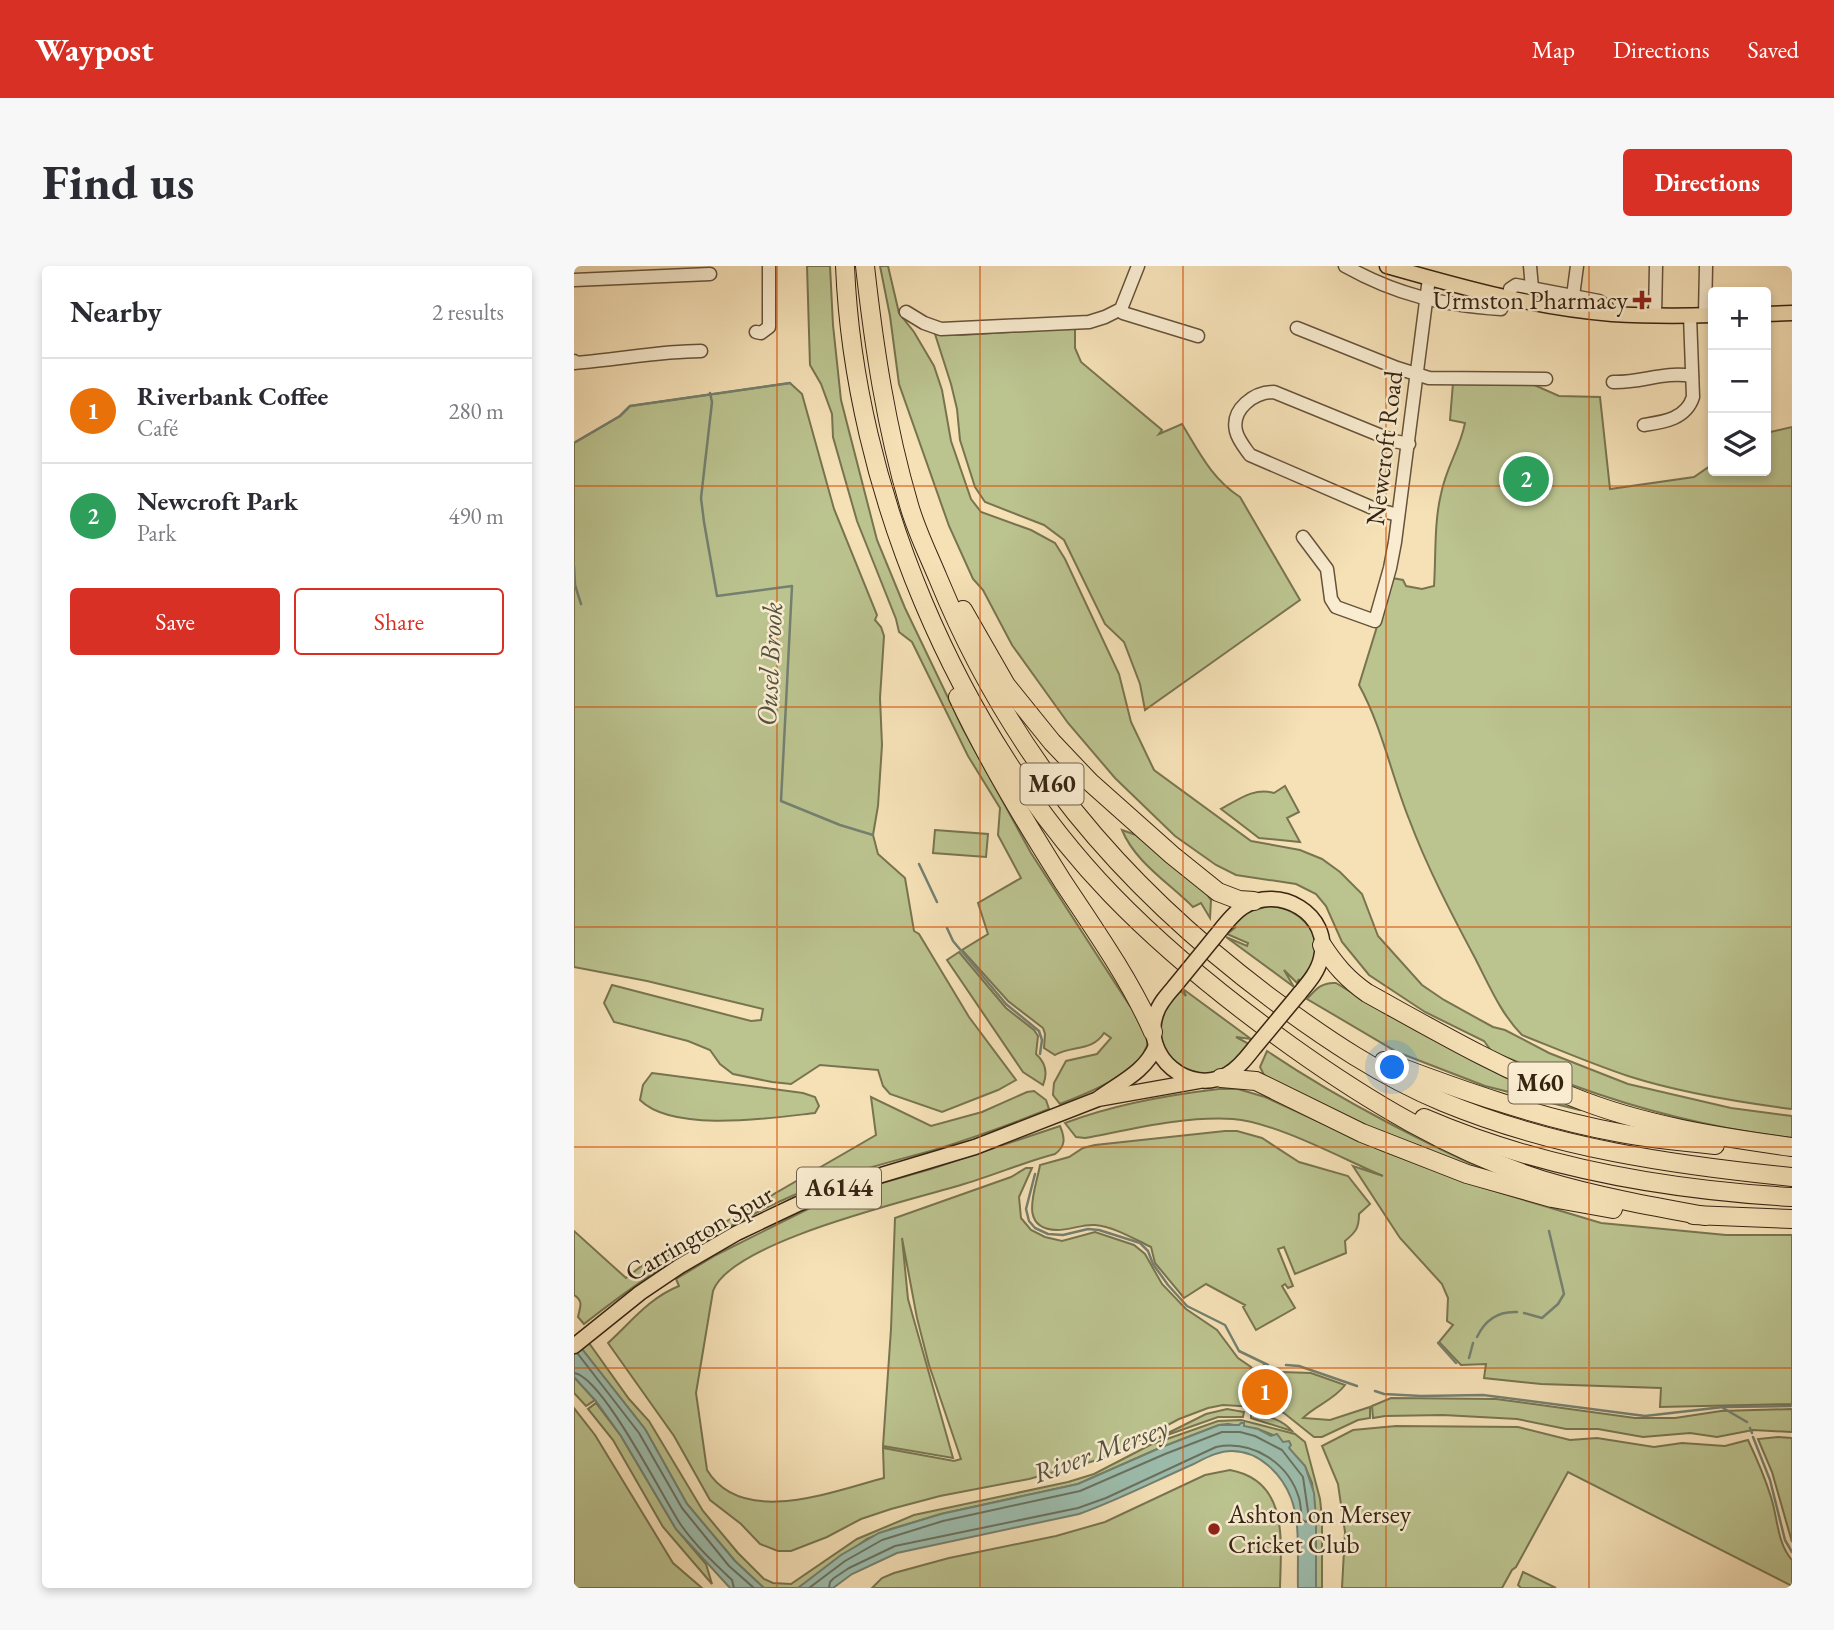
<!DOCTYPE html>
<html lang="en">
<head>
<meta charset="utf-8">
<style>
  :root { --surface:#fff; --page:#f7f7f7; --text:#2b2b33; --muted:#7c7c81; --line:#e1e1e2; --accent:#d93025 }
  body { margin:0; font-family:"EB Garamond",serif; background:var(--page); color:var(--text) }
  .controls { position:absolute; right:21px; top:21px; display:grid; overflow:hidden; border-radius:7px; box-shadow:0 4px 10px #0003 }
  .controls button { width:63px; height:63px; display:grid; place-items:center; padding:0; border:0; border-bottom:2px solid var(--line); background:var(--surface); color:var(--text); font:35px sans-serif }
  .you { position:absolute; left:819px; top:802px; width:24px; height:24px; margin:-18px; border:5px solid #fff; border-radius:50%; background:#1a73e8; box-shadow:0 0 0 10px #1a73e833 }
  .badge { display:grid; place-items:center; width:46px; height:46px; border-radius:50%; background:var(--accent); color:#fff; font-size:23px; font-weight:700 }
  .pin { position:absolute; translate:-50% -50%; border:4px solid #fff; box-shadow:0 2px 7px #0006 }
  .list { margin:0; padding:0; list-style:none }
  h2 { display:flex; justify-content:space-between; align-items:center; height:91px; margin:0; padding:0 28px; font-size:30px }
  h2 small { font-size:23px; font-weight:400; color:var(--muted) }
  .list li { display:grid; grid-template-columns:46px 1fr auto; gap:21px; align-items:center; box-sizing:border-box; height:105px; padding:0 28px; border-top:2px solid var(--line) }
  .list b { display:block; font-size:26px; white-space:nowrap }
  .list p { margin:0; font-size:23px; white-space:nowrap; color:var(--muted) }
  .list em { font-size:23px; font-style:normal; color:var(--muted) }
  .actions { display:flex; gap:14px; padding:21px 28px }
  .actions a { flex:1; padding:16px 0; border:2px solid var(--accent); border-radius:7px; text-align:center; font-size:24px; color:var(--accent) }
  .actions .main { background:var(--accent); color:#fff }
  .icon { flex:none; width:38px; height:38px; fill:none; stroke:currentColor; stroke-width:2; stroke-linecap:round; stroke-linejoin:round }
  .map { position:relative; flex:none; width:1218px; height:1322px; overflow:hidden; border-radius:7px }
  header { display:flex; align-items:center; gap:42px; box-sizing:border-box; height:98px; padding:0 35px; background:var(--accent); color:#fff }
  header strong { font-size:33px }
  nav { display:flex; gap:38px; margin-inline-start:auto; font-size:24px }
  .intro { display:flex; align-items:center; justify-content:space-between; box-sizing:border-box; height:168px; padding:0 42px }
  h1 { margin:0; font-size:49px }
  .button { padding:18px 32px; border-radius:7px; background:var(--accent); color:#fff; font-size:24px; font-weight:700 }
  main { display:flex; gap:42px; padding:0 42px }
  aside { flex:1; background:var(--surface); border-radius:7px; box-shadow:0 4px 10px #0003 }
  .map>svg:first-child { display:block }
  .green { fill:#bbc38f; stroke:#787450; stroke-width:2 }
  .water { fill:#9dbeaf; stroke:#748070; stroke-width:2 }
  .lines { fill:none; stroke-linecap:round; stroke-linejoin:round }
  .shore { stroke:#6a7160; stroke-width:2 }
  .stream { stroke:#748070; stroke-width:2.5 }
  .minor-casing { stroke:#66533b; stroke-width:15 }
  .major-casing { stroke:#362412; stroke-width:17 }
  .highway-casing { stroke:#362412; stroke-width:20 }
  .minor { stroke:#f9ecd0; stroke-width:12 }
  .major { stroke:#f6e1b7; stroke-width:14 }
  .highway { stroke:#f6e1b7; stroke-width:18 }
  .major-bridge-casing { stroke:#362412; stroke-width:17; stroke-linecap:butt }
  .major-bridge { stroke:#f6e1b7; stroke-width:14 }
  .grid { fill:none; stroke:#d6540d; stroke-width:2; stroke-opacity:0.55 }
  .poi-dot { fill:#8f2418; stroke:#f9ecd0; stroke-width:2.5 }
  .labels { text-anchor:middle; stroke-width:5; stroke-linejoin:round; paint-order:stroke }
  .shield { fill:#f9ecd0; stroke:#70604b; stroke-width:2 }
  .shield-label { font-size:24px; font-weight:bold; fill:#362412 }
  .poi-label { font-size:26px; fill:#362412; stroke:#f9ecd0; text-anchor:end }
  .street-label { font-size:26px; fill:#362412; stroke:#f9ecd0 }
  .water-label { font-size:28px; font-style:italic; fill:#555241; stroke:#f9ecd0 }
</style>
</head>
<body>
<header>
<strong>Waypost</strong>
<nav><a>Map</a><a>Directions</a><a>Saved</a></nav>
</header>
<div class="intro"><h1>Find us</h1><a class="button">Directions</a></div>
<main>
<aside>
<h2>Nearby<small>2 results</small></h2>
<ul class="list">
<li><span class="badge" style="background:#e8710a">1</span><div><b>Riverbank Coffee</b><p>Café</p></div><em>280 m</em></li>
<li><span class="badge" style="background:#2e9e5b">2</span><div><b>Newcroft Park</b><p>Park</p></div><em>490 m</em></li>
</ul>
<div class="actions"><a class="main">Save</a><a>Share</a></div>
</aside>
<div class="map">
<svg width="1218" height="1322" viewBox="0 0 1218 1322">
  <rect width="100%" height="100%" fill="#f6e1b7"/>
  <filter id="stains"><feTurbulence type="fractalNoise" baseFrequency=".00286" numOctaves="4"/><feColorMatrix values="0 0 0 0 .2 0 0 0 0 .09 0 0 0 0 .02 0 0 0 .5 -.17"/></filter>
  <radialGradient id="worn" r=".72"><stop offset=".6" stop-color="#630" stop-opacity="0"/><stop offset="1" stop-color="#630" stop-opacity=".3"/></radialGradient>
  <g class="green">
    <path d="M233,0H256L259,59L267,134L303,274L331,342L389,463L457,587L556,740C612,790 524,823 486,838L479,829L480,817L492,795L523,788L537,772L530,767C518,786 498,779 481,789L470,782L471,768L469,762L434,735L388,684L414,668L404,637L447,612L424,569L426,542L394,490L338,376L325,366L322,353L283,255L259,171L258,148L247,118L236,99Z"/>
    <path d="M306,0H314L325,47L340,66L360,100L368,124L377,175L397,233L407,246L457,264L481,277L491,293L545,408L557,456L580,504L677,575L726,584L748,593L766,606L788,628L804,670L848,719L870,734L919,761L931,764L975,787L1054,818L1157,842L1218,850V872C1140,863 1072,846 998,819C971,809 945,795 918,786L910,775L851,746L795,709L768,676L752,640L742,628L722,618L662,609L642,599L601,570L541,512L494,457L438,379L409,324L399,313L375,260L325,118L316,50Z"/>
    <path d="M501,62V82L507,96L588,164L585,168L608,158C625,186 638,213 666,231L726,334L571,444L566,418L550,376L531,358L490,274L470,259L411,236L401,221L386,174L383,143L377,118L361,68L387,69Z"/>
    <polygon points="216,117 228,128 260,243 303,349 301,354 307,361 310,370 306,432 308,479 304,540 299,569 304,588 331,612 340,665 345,668 395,751 442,814 424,824 368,846 316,828 309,820 304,804 246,799 217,818 198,816 159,808 146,798 136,784 114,775 40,756 30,737 38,719 177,755 187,754 189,743 73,715 0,701 0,177 46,150 56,140"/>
    <path d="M879,117L958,118L985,130L1026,131L1036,223L1120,211L1139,198V205H1192V167L1218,161V843C1163,836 1107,827 1054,810C1018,798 983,783 948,769C927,748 915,719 901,692C877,647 853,601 835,553C817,508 808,461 785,419L818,312L829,314L832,320L848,323L860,320C862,290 860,257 867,228C872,201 886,183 891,157L876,154Z"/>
    <path d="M711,520L725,546L713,552L726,576L685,572L647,543C664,534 680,521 700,527Z"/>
    <polygon points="361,564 414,568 412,591 359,587"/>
    <path d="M548,564L562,569L631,626L637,634L636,652L627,637L619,641C595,617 561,596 548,564Z"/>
    <path d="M695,640C722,642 749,663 740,694C738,703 731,710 725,717V713L723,717L710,704L720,721L652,671L673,680L674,677L653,668L662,661L654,665L673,646Z"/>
    <path d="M385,686L432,742L460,764L464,770L462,788C472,797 474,807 469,819L449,806L373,694Z"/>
    <path d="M762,717L800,740L1008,841L1006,844L961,833L962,831L942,823L939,827L911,820L823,786L733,733C742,723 748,716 762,717Z"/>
    <path d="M609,723L677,773L662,771L675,778C668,786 662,797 652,802C602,829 561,763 607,725L612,730Z"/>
    <path d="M693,785C770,837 853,878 937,916L851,888L692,813L686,801Z"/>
    <path d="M78,807L229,827L241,831L245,840L241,847C197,852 99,867 66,834L69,819Z"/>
    <path d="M645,823H664L691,831L809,885L894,917L1027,957L1152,969H1218V1138L1086,1141L1087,1122L967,1118L910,1112L912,1098L887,1099L865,1076L879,1059L873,1055L874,1032L868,1018L826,972L779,900L809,910C769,893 701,856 659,853C610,850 559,863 511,872L502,871L491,857C541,838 593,829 645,823Z"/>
    <path d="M460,825L472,834L475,843C437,858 399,872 360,884C328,893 294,901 263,912C171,945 86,998 10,1058L4,1051C6,1041 10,1035 0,1029V965L52,1012L84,987L89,992L302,869L297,831L357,860L408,846L453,826Z"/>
    <path d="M486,860C491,872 492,880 481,888C450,896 421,909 390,918C339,934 157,975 139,1025L122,1127L133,1204C168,1262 260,1225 310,1212L309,1182L380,1195L387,1193L355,1099L343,1052L328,972L334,1033L379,1192L309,1180L317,1063L321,952L437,911L452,902H458L445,931L447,952L457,964L471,971L488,975L521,966L560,979L571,988L588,1018L612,1043L643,1064L664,1092L677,1101L676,1113L678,1115L675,1133H677L680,1117L682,1141L649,1139L634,1142L605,1153L534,1191L455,1213L366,1230L317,1243L287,1253L253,1271L217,1285H204L186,1278L167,1258L136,1234L100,1170L34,1077C57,1056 75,1032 105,1020L102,1013L142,989L234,943L287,923L357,903Z"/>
    <path d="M651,865H663L688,872L725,896L774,910L796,938L785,948C785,962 782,966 771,975L772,987L721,1008L710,981L704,983L719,1020L714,1022L711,1018L708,1020L721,1042L682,1064L669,1041L671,1039L632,1018L610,1032L581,997L577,981C560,973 541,961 521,959C509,958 496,964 483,964C443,963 462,923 466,899L495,891L509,882L521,879Z"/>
    <polygon points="15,1077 55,1133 75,1155 129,1245 164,1287 190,1313 199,1317 217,1318 283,1273 340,1249 494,1216 520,1208 576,1179 644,1155 667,1154 721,1168 731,1176 746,1233 748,1252 748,1322 742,1322 742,1252 738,1217 731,1200 704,1171 684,1163 654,1158 645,1159 588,1181 504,1218 367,1248 317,1263 293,1273 224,1322 190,1322 161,1295 113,1238 71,1163 8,1083"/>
    <path d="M707,1106L737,1107L771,1119C760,1134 742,1139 729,1152L756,1154L796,1141V1152L784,1154L748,1171H740L710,1147L693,1139Z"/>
    <polygon points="0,1111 21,1134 12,1140 0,1127"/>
    <polygon points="817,1132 922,1133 1061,1152 1101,1152 1147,1145 1218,1143 1218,1166 1179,1164 1143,1171 1116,1167 1069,1171 1024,1163 992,1163 943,1153 869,1149 811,1150 799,1152 798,1140"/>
    <polygon points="22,1137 47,1170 102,1263 132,1298 138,1318 89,1261 39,1174 14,1143"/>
    <polygon points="0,1142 21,1169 99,1297 128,1322 0,1322"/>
    <polygon points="653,1143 670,1146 669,1151 644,1151 582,1173 632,1148"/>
    <path d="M677,1146C693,1150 708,1153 718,1165L680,1153L677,1152Z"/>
    <path d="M822,1160L944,1161L996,1174L1023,1172L1080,1181L1108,1177L1151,1180L1174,1174C1183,1193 1191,1212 1197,1231C1204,1253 1203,1277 1218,1294V1320L994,1206L942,1301L938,1304L928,1322H768L771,1266L764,1218L748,1180L779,1164Z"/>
    <polygon points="1204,1171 1218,1172 1218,1276 1198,1206 1184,1173"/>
    <path d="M656,1204C715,1215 707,1274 706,1322H298L308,1312L320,1307L375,1292L482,1270L531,1256L631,1209Z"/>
    <polygon points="949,1306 982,1322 947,1322 944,1319"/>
  </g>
  <g class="water">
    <polygon points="0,1073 71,1163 113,1238 161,1295 190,1322 156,1322 102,1263 47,1170 21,1134 0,1111"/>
    <path d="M667,1157H670V1160L684,1163L697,1170L703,1168L709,1176L715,1175L717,1179L715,1182L731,1200L740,1227L742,1252V1322H724C723,1294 727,1258 717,1232C708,1208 685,1185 658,1185C641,1185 627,1195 613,1201C577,1217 542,1235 505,1248L323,1287L278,1308L259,1322H224L267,1289L305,1267L367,1248L504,1218L588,1181L645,1159H665Z"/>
  </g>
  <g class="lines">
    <g class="shore">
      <polyline points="4,1088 65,1167 108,1242 155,1300 180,1322"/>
      <path d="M0,1107C28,1110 89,1232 107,1259C121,1279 140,1297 158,1314L160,1322"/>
      <path d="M235,1322L271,1295L308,1274L369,1255L506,1225L591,1188L648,1166H666L681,1170L708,1184L729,1211L735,1252L732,1256L728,1254C727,1247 727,1239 725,1232C714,1196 678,1174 642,1181L532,1232L504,1242L321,1280L275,1302L260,1312L256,1316L255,1322"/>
    </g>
    <g class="stream">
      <polyline points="136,127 138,136 127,232 130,256 143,330 218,320 207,535 266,559 299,569"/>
      <polyline points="0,177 46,150 56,140 216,117"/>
      <polyline points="0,300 1,319 7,338"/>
      <polyline points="345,598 363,636"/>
      <polyline points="373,662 379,675 432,738 465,765 468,774 466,788"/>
      <polyline points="461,908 452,943 455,955 461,962 474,968 489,969 514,963 525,964 566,977 574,985 579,998 594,1019 613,1040 651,1059 665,1085 694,1099"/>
      <polyline points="950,1047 968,1052 984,1038 990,1028 975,965"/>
      <path d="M903,1071C911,1054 924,1045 943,1046"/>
      <polyline points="864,1077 882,1097"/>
      <polyline points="895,1092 899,1077"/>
      <polyline points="712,1099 725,1100 783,1120"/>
      <polyline points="801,1125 810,1128 847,1130 909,1129 1071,1150 1149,1141 1218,1140"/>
      <polyline points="676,1133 682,1109 691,1098"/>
      <polyline points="1149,1142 1173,1156"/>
      <polyline points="1176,1162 1178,1167"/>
      <polyline points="1179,1171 1196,1214 1211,1274 1218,1286"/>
    </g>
    <defs>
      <g id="minor">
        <path d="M771,0C823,29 867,39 927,43"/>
        <polyline points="956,0 958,22"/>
        <polyline points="0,14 136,8"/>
        <polyline points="999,30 1003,0"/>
        <polyline points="935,32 936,23 942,19 1025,35 1033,41 1036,48"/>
        <polyline points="547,43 549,47 624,70"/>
        <polyline points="332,46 350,57 367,63 515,56 531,51 547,43 564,0"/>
        <polyline points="1131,49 1132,0"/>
        <polyline points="1081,50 1082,0"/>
        <polyline points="723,62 823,102 855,112 972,113"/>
        <polyline points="182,66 187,67 195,61 195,0"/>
        <path d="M0,95V97C43,94 85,85 127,85"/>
        <path d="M1039,116C1068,117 1089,105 1118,110"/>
        <path d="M1070,159C1090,156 1112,153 1119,131L1116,50"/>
        <path d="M824,249L801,243L676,189C671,182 664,174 662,165C657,143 680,126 700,126L820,175L835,178"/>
        <polyline points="729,271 753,303 757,333 762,341 801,355 816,302 821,276 855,12"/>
      </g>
      <g id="major">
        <path d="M813,0C887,21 961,42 1038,48C1072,50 1105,50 1139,49"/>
        <polyline points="1192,48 1218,47"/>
        <path d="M640,672C649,661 658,648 669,641C705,618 758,648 747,692C744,706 734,717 725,728"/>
        <path d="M600,721C593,729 585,738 582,748C567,790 616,831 654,808C665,802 673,791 681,781"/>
        <path d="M525,832C547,816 571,806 582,780"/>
        <polyline points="0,1080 66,1027 106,1000 163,967 224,938 274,919 401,881 524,833 625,815"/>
      </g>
      <g id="highway">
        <path d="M271,0C280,221 383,468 537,628C592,685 653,734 717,780C794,835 877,885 968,914C1021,930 1076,940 1131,950"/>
        <path d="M291,0C300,81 312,161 335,239C342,264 354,288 364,312C436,489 546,619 698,733C752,773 807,810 869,836C980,882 1099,899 1218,911"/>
        <polyline points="389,344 432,419 478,476 516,516 598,589 644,626 665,634 680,635"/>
        <path d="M384,431C414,495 451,556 489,616C521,664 556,714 579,766"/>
        <path d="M748,679C761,699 773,713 793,727C860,764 927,803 999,831C1068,859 1144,871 1218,881"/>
        <path d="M810,795C886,824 965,852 1046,867C1077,873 1109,876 1141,879"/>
        <polyline points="647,812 682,815 788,867 893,908 978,932 1039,943"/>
        <path d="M850,852C966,902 1093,924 1218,931"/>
        <polyline points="1119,949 1218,953"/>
      </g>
    </defs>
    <use href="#minor" class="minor-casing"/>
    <use href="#major" class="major-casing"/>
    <use href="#highway" class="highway-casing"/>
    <use href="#minor" class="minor"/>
    <use href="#major" class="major"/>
    <use href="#highway" class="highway"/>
    <defs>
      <g id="major-bridge">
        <polyline points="600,721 640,672"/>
        <polyline points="681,781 725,728"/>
      </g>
    </defs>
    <use href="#major-bridge" class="major-bridge-casing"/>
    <use href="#major-bridge" class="major-bridge"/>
  </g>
  <path class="grid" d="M203,0V1322M406,0V1322M609,0V1322M812,0V1322M1015,0V1322M0,220H1218M0,441H1218M0,661H1218M0,881H1218M0,1102H1218"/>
  <g class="poi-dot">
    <path d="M1064.5 23.5h7v7h7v7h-7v7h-7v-7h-7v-7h7z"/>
    <circle cx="640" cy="1263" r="7"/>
  </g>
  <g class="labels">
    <g class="shield">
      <rect x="446.5" y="497.5" width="63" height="41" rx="5"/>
      <rect x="934.5" y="796.5" width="63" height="41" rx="5"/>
      <rect x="223" y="901.5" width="84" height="41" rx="5"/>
    </g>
    <g class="shield-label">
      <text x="478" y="526">M60</text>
      <text x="966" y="825">M60</text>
      <text x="265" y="930">A6144</text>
    </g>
    <g class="poi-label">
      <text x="1054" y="43">Urmston Pharmacy</text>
      <text x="654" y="1257" text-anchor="start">Ashton on Mersey<tspan x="654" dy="30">Cricket Club</tspan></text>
    </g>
    <g class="street-label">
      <text transform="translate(810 182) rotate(-83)" y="9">Newcroft Road</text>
      <text transform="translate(125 967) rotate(-30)" y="9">Carrington Spur</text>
    </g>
    <g class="water-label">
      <text transform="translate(195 398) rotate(-87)" y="10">Ousel Brook</text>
      <text transform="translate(526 1184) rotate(-20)" y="10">River Mersey</text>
    </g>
  </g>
  <rect width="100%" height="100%" filter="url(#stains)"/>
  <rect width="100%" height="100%" fill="url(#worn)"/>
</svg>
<div class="controls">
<button>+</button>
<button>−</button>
<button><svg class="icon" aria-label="layers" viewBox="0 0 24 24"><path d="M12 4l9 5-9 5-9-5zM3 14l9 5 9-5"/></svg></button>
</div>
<div class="you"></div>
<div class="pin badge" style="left:691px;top:1126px;background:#e8710a">1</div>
<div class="pin badge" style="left:952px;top:213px;background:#2e9e5b">2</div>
</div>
</main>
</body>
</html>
